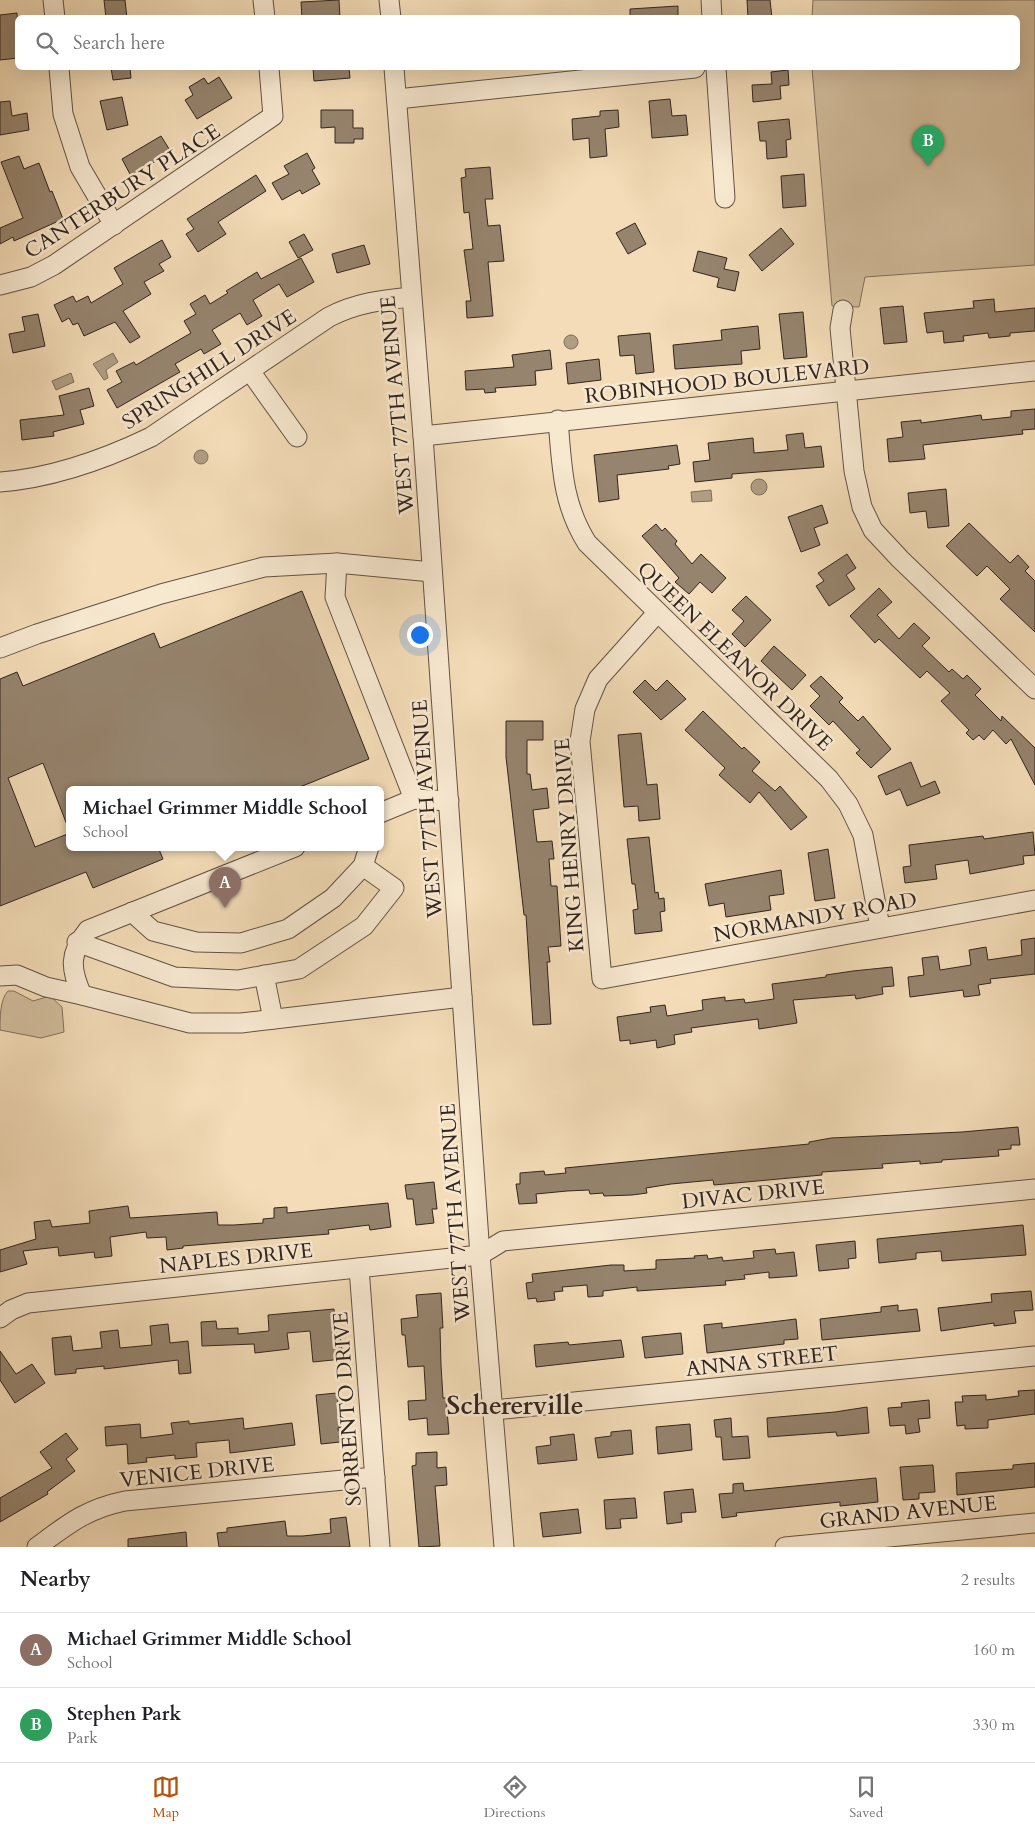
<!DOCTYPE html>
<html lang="en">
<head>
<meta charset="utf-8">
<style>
  :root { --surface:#fff; --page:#f6f6f6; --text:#202124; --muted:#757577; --line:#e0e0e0; --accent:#b45309 }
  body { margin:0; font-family:Cardo,serif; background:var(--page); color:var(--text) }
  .you { position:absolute; left:419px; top:634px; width:18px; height:18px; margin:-12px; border:4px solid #fff; border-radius:50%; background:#1a73e8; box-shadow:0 0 0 8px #1a73e833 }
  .badge { display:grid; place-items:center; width:32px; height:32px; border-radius:50%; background:var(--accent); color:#fff; font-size:16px; font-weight:700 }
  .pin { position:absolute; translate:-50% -41px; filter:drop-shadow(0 1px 2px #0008) }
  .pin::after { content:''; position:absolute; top:26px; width:18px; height:15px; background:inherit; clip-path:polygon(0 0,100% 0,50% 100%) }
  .popup { position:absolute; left:66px; top:786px; width:318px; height:65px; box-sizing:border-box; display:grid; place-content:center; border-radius:8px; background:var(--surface); filter:drop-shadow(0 1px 4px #0005); font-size:16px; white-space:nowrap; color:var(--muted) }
  .popup b { font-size:19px; color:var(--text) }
  .popup::after { content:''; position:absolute; left:50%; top:100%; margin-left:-10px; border:10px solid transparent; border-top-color:var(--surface) }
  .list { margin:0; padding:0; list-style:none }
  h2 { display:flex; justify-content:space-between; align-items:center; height:65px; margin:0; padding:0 20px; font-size:21px }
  h2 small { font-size:16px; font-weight:400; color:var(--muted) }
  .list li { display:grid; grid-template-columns:32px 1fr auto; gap:15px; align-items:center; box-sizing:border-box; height:75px; padding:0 20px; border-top:1px solid var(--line) }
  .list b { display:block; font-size:19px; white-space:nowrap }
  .list p { margin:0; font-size:16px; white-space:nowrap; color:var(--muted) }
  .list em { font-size:16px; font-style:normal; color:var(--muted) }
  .icon { flex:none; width:28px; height:28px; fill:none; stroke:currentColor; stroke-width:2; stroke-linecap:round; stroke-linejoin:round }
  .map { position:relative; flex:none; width:1035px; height:1547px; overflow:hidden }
  .search { position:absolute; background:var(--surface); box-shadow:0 5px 20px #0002; left:15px; right:15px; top:15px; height:55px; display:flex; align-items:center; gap:12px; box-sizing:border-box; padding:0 18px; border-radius:8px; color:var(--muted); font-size:19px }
  .sheet { height:215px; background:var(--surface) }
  nav { display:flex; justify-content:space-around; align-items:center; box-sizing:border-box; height:70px; border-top:1px solid var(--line); background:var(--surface); font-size:14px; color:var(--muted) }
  nav a { display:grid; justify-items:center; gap:2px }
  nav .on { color:var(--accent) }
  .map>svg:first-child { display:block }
  .green { fill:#d2bd9d; stroke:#82705e }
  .water { fill:#b19d83; stroke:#7e6d5b }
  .building { fill:#96846e; stroke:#32241e }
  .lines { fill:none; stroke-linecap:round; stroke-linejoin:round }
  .minor-casing { stroke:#625244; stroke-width:21 }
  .minor { stroke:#f7e8d0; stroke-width:19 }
  .labels { text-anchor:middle; stroke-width:5; stroke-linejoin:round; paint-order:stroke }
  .street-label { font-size:21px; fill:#32241e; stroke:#f7e8d0 }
  .district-label { font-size:26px; font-weight:bold; fill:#32241e; stroke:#f7e8d0 }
</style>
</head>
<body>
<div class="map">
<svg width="1035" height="1547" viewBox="0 0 1035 1547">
  <rect width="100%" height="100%" fill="#f3dcb7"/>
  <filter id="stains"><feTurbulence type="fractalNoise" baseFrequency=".004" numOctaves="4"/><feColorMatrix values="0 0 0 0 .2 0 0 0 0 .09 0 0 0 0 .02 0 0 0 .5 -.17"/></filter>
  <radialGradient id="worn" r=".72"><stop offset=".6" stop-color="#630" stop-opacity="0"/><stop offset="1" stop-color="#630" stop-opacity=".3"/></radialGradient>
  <g class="green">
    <polygon points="813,0 1035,0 1035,265 865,277 859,307 832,306 812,68 1018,68 1018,18 812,17"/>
    <path d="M8,991H14L33,1001L50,996L62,1007L64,1032L41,1038L0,1030C0,1018 0,999 8,991Z"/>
  </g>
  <g class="water">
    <circle cx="571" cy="342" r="7"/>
    <polygon points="113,353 118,362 106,370 108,378 104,380 93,364"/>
    <polygon points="71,373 74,382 56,390 52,381"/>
    <circle cx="201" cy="457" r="7"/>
    <circle cx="759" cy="487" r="8"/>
    <polygon points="711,490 712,501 692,502 691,492"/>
  </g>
  <g class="building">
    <polygon points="104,0 125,0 127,18 106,18"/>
    <polygon points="339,0 340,18 302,18 301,2"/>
    <polygon points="747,0 770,0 772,18 748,18"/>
    <polygon points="678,6 678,18 630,18 630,9"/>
    <polygon points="17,13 18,58 0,60 0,15"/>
    <polygon points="111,68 130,68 131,78 113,80"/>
    <polygon points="313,68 349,68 350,78 314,81"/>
    <polygon points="788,70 789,85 780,86 781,99 753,102 752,85 772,84 771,72"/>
    <polygon points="219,77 232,98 197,119 185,100 193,95 189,87 204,78 208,84"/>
    <polygon points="122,97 128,125 107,130 100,101"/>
    <polygon points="670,99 672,116 686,115 688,135 652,138 649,101"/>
    <polygon points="10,101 12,116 27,113 29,130 0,135 0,102"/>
    <polygon points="321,110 353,110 353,128 363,128 363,139 354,139 354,143 335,143 335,127 321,128"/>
    <polygon points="618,110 619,127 605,129 607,156 590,158 589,138 573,140 572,119 600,116 600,111"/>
    <polygon points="789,119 791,139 786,140 787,157 767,159 766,141 760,141 758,122"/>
    <polygon points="161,136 171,152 131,176 122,159"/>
    <polygon points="307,153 315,168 312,170 320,184 302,194 300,190 282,200 272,183 289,174 284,166"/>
    <polygon points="19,156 24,169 39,163 50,192 52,191 63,219 14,241 13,237 0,244 0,228 23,218 1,162"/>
    <polygon points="490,167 493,199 485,199 488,226 500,225 504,261 488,262 493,316 467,318 466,301 471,301 464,250 473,249 469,212 464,213 461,178 466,177 465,169"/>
    <polygon points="804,174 806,206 783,208 781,176"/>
    <polygon points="256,175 266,191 218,222 226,234 198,252 186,234 194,229 187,219"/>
    <polygon points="635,223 646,244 628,254 616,233"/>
    <polygon points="781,228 794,244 762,271 749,255"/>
    <polygon points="304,234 313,250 298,258 289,242"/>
    <polygon points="162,240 171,257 159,264 164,271 144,282 151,294 123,311 140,337 130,343 115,322 84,336 78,323 73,325 69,318 62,322 54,305 73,296 76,302 88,296 91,303 123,284 114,268"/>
    <polygon points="364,245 370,264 337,273 332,254"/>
    <polygon points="698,251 727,258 724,269 739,272 735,291 717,287 719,278 693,271"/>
    <polygon points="301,258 314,282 287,297 279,284 253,300 262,316 247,325 240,313 212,330 221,344 204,354 201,349 175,364 180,372 117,408 107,390 122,382 116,371 134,362 136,365 191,333 184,321 196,314 190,304 205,295 210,304 228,293 226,291 257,272 261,279"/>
    <polygon points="994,299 995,312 1035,308 1035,331 1010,333 1010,336 989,338 988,333 963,336 964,341 944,343 943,331 927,333 924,313 974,308 973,301"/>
    <polygon points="903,306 907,342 884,344 880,308"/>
    <polygon points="803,312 807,357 784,359 779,314"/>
    <polygon points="38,314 45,346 13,353 9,334 25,331 22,317"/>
    <polygon points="758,326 760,349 741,351 742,364 675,369 673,345 722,340 721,330"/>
    <polygon points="650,333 654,372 636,374 634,355 620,356 618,336"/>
    <polygon points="550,350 552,369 535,371 536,385 495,388 496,392 485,393 484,389 466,390 465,371 514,367 512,355"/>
    <polygon points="599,359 601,380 568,384 566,363"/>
    <polygon points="89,388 94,406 80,410 84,424 53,432 54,436 22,440 20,420 64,415 59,396"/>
    <polygon points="1035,409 1035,429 1022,430 1023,434 923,445 925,459 889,462 887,439 903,437 901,422 921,420 921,423 981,415 982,420 1011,417 1011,411"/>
    <polygon points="803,433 805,448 821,446 824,467 732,474 732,478 695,482 693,462 710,460 708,443 753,438 754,453 788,450 786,435"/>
    <polygon points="677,445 680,464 668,466 669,469 617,475 619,499 599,502 594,455"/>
    <polygon points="946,489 949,526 928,528 926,511 910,513 908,493"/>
    <polygon points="822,505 828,523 814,528 820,545 801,552 788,517"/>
    <polygon points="969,523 1010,563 1018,555 1029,567 1025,571 1035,581 1035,632 1000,599 1010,589 987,566 977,576 946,546"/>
    <polygon points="656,524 662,531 665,528 677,541 675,544 692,564 701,554 726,578 712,593 700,582 689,594 675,582 679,578 642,536"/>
    <polygon points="847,554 856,568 846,575 855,589 829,606 816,586 824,581 818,573"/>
    <polygon points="879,588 892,602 877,615 899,639 914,623 930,638 922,646 949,672 952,669 963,679 967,675 981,689 975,695 1001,721 1002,716 1035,748 1035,785 1011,739 1006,744 993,730 984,740 979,735 973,740 966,733 969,730 941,701 950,693 927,671 920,678 879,639 875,643 850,616"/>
    <polygon points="302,591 369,759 295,789 70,789 69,830 43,763 8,778 35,847 70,833 70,847 158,847 163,859 93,888 86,872 0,906 0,679 17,672 23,686 154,633 160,648"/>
    <polygon points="746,596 771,620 745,647 732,634 744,621 732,610"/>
    <polygon points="774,646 806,675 792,690 761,661"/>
    <polygon points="821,676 843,698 839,702 858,721 863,716 891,749 871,768 856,753 860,750 833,721 829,725 810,706 820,696 810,686"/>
    <polygon points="645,680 656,691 667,680 686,699 661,720 633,692"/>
    <polygon points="703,711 742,749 744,747 760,762 752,771 775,791 780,786 807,817 791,830 759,792 750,803 719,775 725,768 685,730"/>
    <polygon points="506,721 543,721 543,740 527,740 527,774 530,774 532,790 547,788 549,808 533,810 537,842 552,841 554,859 549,859 551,886 557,886 561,946 548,947 550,962 547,962 551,1024 533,1025 526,915 524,915 506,757"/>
    <polygon points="641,733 647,785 657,784 660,819 639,821 638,806 624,807 618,735"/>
    <polygon points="911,762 921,787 935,781 940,793 907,806 900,789 886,795 878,776"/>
    <polygon points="1033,832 1035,855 1023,856 1024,864 970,874 968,860 935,865 937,879 905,883 903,867 911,866 909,845 983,836 984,839"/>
    <polygon points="649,837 655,893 658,892 659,899 664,898 665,911 660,912 662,931 635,934 633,910 638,909 635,884 632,884 627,839"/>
    <polygon points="828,849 835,898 815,901 808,853"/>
    <polygon points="781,870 784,894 769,896 771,910 726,917 724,903 709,906 705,884"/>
    <polygon points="1035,938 1035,974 990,979 991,983 978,985 980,995 964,997 963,990 910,997 908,977 924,975 922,958 938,956 940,970 971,965 969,950 986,947 988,960 1022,955 1021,940"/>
    <polygon points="892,967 894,986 882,987 883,994 856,999 855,995 793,1000 797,1023 759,1029 758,1019 691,1028 692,1032 674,1035 675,1044 657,1048 656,1040 630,1044 630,1040 620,1041 617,1017 651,1012 650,1007 665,1005 667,1016 703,1010 702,1000 725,997 725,1001 744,999 745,1003 774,999 772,984 826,977 826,975 853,971"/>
    <polygon points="1018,1127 1020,1145 1011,1145 1011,1149 998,1150 999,1156 942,1160 942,1162 920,1164 920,1161 882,1164 883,1168 822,1172 822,1175 714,1185 713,1180 671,1184 646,1188 647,1193 632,1195 604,1196 603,1193 590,1194 589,1190 567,1191 536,1194 537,1203 519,1204 516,1184 520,1184 520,1173 544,1171 545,1175 566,1173 565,1168 809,1144 809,1142 831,1138 962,1132"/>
    <polygon points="434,1182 437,1209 432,1209 434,1223 416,1225 413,1199 407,1199 405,1185"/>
    <polygon points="388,1203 391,1227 370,1230 369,1225 328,1230 329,1234 183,1246 183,1248 167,1250 166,1237 147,1238 146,1232 110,1237 112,1256 95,1258 94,1252 59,1256 58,1247 23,1251 27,1264 0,1272 0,1250 36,1239 34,1222 50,1220 52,1227 90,1223 89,1211 128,1206 130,1218 217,1212 218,1225 234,1225 263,1223 263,1219 274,1218 274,1208 287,1207 287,1213"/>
    <polygon points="1023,1225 1026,1255 942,1261 941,1251 916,1253 916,1259 879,1263 877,1239"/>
    <polygon points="855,1241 856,1258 848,1259 849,1268 819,1271 816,1245"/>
    <polygon points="775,1249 776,1254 794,1252 797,1276 769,1278 769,1272 744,1275 745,1279 725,1281 726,1285 637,1291 637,1287 603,1291 603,1296 588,1297 587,1285 562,1287 563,1291 554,1292 555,1300 537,1302 536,1298 528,1299 526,1283 533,1282 532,1274 611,1265 624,1265 624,1271 656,1269 656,1260 695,1258 694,1256 707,1255 708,1259 722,1257 723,1261 754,1258 753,1251"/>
    <polygon points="1031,1291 1033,1310 1014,1311 1016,1323 994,1326 994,1323 941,1331 938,1308 992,1302 991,1294"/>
    <polygon points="441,1293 443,1328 440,1328 441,1365 443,1398 446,1398 449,1434 428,1435 427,1418 409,1420 408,1401 426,1400 424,1366 408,1367 405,1335 402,1335 401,1319 418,1317 416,1295"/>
    <polygon points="898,1305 898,1311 917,1309 920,1331 822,1340 820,1319 881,1312 881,1307"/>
    <polygon points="334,1309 336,1334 340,1334 343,1359 313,1362 310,1331 287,1333 289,1349 255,1353 254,1344 202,1346 201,1322 216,1321 217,1329 238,1328 238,1334 269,1331 268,1315"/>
    <polygon points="796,1319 798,1339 784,1340 784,1344 707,1353 704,1325 722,1323 722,1328"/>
    <polygon points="168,1324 170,1343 188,1341 191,1373 179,1374 178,1360 104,1369 104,1366 76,1369 76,1373 55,1375 52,1338 71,1336 73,1351 102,1348 100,1332 118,1330 120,1348 152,1345 150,1326"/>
    <polygon points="681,1333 683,1354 645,1358 642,1337"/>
    <polygon points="621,1340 624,1357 536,1367 534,1345 568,1342 569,1345"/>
    <polygon points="0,1351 16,1374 32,1364 45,1383 15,1403 0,1380"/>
    <polygon points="1035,1390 1035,1414 988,1420 988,1428 965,1429 965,1425 957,1426 955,1402 963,1402 962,1396 986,1395 986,1400 1019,1396 1018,1391"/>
    <polygon points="337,1393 341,1427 338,1428 340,1442 321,1444 316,1395"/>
    <polygon points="929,1400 930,1418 918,1419 920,1432 906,1434 905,1425 890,1426 888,1408 902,1407 901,1403"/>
    <polygon points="867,1407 869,1433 837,1436 836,1432 768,1437 767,1418 835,1412"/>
    <polygon points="243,1418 244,1429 292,1423 295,1445 230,1453 229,1440 196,1443 197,1457 175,1459 175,1455 146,1458 147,1462 128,1464 127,1444 106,1446 105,1427 140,1424 141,1438 173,1434 171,1423 189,1421 189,1424"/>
    <polygon points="731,1418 732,1437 748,1436 750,1458 723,1460 721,1437 716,1437 714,1420"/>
    <polygon points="690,1424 692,1450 658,1454 656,1427"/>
    <polygon points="631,1430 633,1454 598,1458 595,1438 611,1436 611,1432"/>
    <polygon points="66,1433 78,1449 66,1459 75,1471 47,1492 48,1494 0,1522 0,1498 52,1468 40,1452"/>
    <polygon points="574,1434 577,1460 538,1464 536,1447 551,1445 550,1437"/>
    <polygon points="437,1452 437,1468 446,1467 447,1485 435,1486 440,1546 419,1547 412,1466 416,1465 416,1453"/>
    <polygon points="1035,1463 1035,1487 957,1495 956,1473 1013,1469 1013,1465"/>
    <polygon points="933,1465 935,1492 919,1493 919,1499 903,1500 900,1467"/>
    <polygon points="876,1478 878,1502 840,1506 840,1502 736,1513 737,1516 722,1518 719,1494 733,1493 733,1484 743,1483 744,1491"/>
    <polygon points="693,1489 696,1512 681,1513 682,1522 667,1524 664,1492"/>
    <polygon points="635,1498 637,1518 620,1519 621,1528 606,1529 604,1500"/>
    <polygon points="578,1509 581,1533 543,1537 540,1513"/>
    <polygon points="346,1517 350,1547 219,1547 217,1533 227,1532 227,1528 285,1521 287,1536 303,1536 331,1533 330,1519"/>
    <polygon points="186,1532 187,1547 128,1547 128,1539"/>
  </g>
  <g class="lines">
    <defs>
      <g id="minor">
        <polyline points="53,0 55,18"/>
        <polyline points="263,0 265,18"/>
        <polyline points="389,0 391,18"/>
        <polyline points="711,0 712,18"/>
        <polyline points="59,68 63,114 80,167 114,225"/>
        <polyline points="394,68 423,436 480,1255 504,1547"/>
        <polyline points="716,68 725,198"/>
        <polyline points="397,99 695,68"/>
        <polyline points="0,285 31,277 54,265 273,116 269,68"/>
        <polyline points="843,310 840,328 854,471 862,507 873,530 900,559 1035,689"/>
        <polyline points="250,371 297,437"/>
        <path d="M558,420C562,466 562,503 587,543L829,779L848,804L863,835L880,927"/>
        <polyline points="423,436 1035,371"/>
        <path d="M0,482C53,478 103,460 151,437L329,317C356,303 381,300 411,297"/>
        <polyline points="337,563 335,597 414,799"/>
        <polyline points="657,613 598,679 585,709 580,741 602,979 1035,900"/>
        <polyline points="0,648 37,634 161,594 264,567 337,563 432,572"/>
        <polyline points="380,813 414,799 449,801"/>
        <path d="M295,847L88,930C69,953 70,969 82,995L190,1023H241L462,997"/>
        <polyline points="132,912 153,931 196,942 241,943 288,929 333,898 363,866 369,847"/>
        <polyline points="77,942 174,977 238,980 299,969 364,926 394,888 363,866"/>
        <polyline points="264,975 273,1019"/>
        <polyline points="0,976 17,975 46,987 82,995"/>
        <polyline points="359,1268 380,1547"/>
        <polyline points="0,1318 11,1310 28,1303 480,1255 503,1241 1035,1189"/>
        <polyline points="494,1410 1035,1356"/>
        <path d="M37,1547C68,1524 86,1509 125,1501L375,1477"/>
        <polyline points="785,1547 1035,1523"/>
      </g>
    </defs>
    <use href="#minor" class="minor-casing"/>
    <use href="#minor" class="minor"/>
  </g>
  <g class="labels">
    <g class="street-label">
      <text transform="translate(122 191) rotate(-33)" y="7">CANTERBURY PLACE</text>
      <text transform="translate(209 369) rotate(-33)" y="7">SPRINGHILL DRIVE</text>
      <text transform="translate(727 381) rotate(-6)" y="7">ROBINHOOD BOULEVARD</text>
      <text transform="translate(397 405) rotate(-95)" y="7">WEST 77TH AVENUE</text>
      <text transform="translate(735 656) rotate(44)" y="7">QUEEN ELEANOR DRIVE</text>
      <text transform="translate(427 809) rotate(-94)" y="7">WEST 77TH AVENUE</text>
      <text transform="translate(569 845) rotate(-94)" y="7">KING HENRY DRIVE</text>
      <text transform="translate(815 917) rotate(-10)" y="7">NORMANDY ROAD</text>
      <text transform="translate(753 1194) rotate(-6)" y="7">DIVAC DRIVE</text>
      <text transform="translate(455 1213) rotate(-94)" y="7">WEST 77TH AVENUE</text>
      <text transform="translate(236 1258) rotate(-6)" y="7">NAPLES DRIVE</text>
      <text transform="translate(762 1361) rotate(-6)" y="7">ANNA STREET</text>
      <text transform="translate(347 1409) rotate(-94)" y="7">SORRENTO DRIVE</text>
      <text transform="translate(197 1472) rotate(-6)" y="7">VENICE DRIVE</text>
      <text transform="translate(908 1512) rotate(-6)" y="7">GRAND AVENUE</text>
    </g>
    <g class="district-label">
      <text x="515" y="1414">Schererville</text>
    </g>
  </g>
  <rect width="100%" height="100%" filter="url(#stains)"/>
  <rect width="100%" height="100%" fill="url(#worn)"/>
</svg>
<div class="you"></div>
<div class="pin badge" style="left:225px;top:908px;background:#8d6e63">A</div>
<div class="popup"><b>Michael Grimmer Middle School</b>School</div>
<div class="pin badge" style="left:928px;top:166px;background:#2e9e5b">B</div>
<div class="search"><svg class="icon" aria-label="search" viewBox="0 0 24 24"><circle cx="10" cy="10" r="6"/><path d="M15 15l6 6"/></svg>Search here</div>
</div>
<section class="sheet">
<h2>Nearby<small>2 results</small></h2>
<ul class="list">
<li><span class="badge" style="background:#8d6e63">A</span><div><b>Michael Grimmer Middle School</b><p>School</p></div><em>160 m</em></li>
<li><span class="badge" style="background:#2e9e5b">B</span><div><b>Stephen Park</b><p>Park</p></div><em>330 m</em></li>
</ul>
</section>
<nav>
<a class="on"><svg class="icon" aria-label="map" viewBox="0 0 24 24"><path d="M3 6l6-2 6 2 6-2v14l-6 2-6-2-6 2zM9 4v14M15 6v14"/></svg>Map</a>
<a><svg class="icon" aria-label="directions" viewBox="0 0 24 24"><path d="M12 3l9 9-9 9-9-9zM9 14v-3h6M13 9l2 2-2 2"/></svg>Directions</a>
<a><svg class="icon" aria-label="saved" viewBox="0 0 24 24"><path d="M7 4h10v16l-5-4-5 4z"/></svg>Saved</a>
</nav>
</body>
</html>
